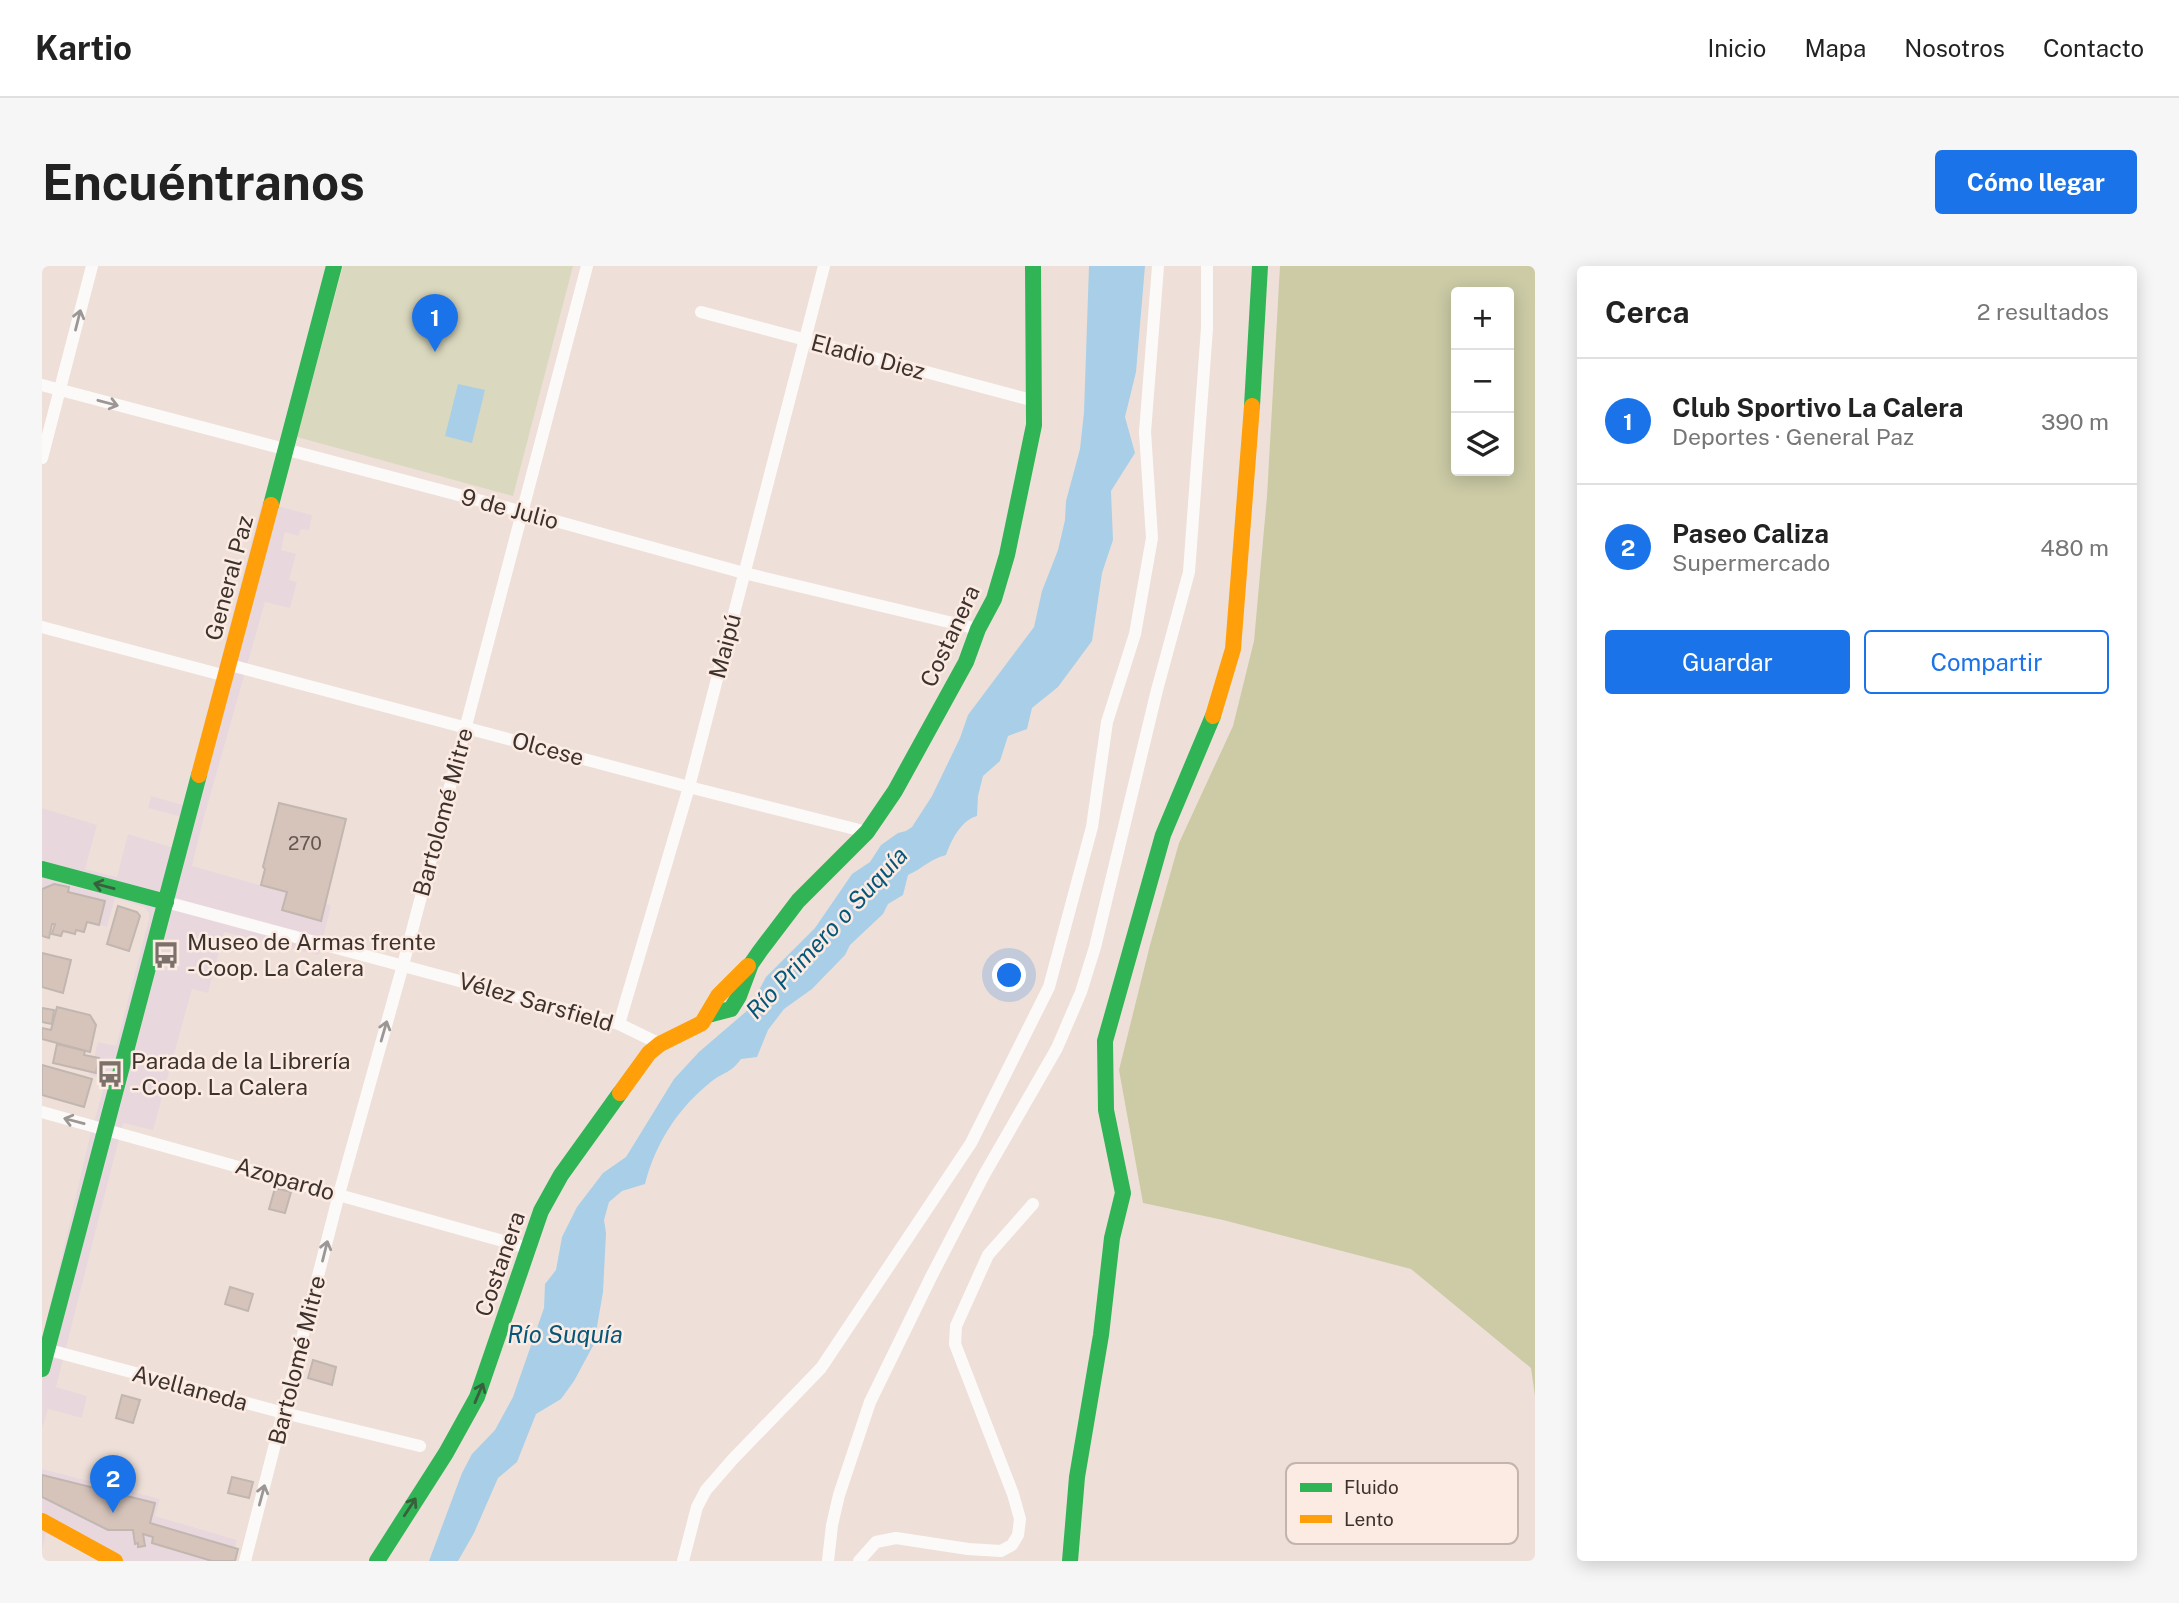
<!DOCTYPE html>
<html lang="es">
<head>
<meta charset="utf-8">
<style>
  :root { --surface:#fff; --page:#f6f6f6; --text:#222; --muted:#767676; --line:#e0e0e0; --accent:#1a73e8 }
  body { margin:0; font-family:"Public Sans",sans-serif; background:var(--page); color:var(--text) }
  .controls { position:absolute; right:21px; top:21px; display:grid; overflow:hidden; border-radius:7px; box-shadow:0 4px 18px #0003 }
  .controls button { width:63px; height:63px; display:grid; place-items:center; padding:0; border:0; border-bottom:2px solid var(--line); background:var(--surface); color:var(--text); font:35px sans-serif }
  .you { position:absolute; left:968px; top:710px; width:24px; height:24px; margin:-18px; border:5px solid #fff; border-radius:50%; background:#1a73e8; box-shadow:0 0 0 10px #1a73e833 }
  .badge { display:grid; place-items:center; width:46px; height:46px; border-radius:50%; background:var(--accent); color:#fff; font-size:23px; font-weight:700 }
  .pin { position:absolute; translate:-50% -58px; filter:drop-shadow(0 2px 4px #0008) }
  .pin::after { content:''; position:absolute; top:37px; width:24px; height:21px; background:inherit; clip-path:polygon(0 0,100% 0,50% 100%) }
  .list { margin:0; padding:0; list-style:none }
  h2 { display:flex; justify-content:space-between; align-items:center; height:91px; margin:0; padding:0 28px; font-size:30px }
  h2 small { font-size:23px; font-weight:400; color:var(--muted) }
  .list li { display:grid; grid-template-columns:46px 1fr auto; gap:21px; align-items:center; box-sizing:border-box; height:126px; padding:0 28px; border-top:2px solid var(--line) }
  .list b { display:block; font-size:26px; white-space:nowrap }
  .list p { margin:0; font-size:23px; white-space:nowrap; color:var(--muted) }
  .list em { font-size:23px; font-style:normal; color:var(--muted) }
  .actions { display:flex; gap:14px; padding:21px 28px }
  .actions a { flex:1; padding:16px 0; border:2px solid var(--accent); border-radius:7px; text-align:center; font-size:24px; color:var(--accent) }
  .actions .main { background:var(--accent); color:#fff }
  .icon { flex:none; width:38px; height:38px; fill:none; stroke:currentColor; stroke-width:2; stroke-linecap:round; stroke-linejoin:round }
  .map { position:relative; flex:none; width:1493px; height:1295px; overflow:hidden; border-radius:7px }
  header { display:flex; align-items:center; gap:42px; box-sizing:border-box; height:98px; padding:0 35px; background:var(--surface); border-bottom:2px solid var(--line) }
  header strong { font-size:33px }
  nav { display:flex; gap:38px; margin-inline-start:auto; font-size:24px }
  .intro { display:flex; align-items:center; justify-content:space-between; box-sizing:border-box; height:168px; padding:0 42px }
  h1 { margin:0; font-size:49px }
  .button { padding:18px 32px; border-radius:7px; background:var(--accent); color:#fff; font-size:24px; font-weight:700 }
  main { display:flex; gap:42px; padding:0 42px }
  aside { flex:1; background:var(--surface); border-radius:7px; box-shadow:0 4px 18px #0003 }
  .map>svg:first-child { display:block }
  .commercial { fill:#e8d8de }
  .green { fill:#dad8be }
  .forest { fill:#cccba6; fill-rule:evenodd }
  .water { fill:#a8cfe7 }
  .building { fill:#d6c4ba; stroke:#c1b6b0; stroke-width:2 }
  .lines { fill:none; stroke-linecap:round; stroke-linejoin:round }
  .street { stroke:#fcfaf9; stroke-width:12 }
  .fast { stroke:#30b455; stroke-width:16 }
  .slow { stroke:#ff9f0a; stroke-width:16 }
  .oneway { stroke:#9c9694 }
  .oneway2 { stroke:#38603c }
  .labels { text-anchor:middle; stroke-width:5; stroke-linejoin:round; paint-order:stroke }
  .number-label { font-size:19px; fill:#635751 }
  .street-label { font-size:23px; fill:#3d332e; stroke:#fcebe3 }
  .poi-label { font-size:23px; fill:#3d332e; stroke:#fcebe3; text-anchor:start }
  .water-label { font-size:24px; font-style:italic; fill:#04577a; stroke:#fcebe3 }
  .key { fill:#fcebe3; stroke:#c3b4ad; stroke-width:2 }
  .key-label { font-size:19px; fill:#3d332e }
</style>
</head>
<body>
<header>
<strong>Kartio</strong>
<nav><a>Inicio</a><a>Mapa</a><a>Nosotros</a><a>Contacto</a></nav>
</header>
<div class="intro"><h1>Encuéntranos</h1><a class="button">Cómo llegar</a></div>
<main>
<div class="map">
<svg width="1493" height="1295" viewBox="0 0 1493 1295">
  <rect width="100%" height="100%" fill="#eee0d8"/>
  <g class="commercial">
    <polygon points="220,236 270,249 267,264 259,263 256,270 243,266 239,284 254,288 247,314 255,316 248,342 223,336 161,555 150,600 289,639 277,689 182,666 166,727 150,723 111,864 81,857 14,1121 45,1130 40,1152 6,1143 0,1163 0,1074 49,866 64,814 47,809 56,776 74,780 107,653 107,647 102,641 73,632 65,661 0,644 0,542 55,559 43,603 75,611 86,568 132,582 140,551 106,542 109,530 141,539"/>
    <polygon points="0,1203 118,1233 113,1250 195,1274 189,1295 57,1295 4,1267 0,1284"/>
  </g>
  <polygon class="green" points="301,0 531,0 471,230 255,171"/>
  <path class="forest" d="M1238,0H1493V1130L1489,1102L1369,1003L1181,954L1101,937L1077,804L1108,679L1137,577L1191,460L1212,375L1225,230ZM1414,26H1467V205H1414Z"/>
  <g class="water">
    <path d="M1047,0H1103L1094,106L1083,151L1093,187L1069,225L1071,274L1060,307L1050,375L1016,421L990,442L985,463L966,470L958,495L941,510L936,530L935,550C919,554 909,575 904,589C888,593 880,603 866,609L861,629L846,638L841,648L808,679L803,689L770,723L742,743L726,764L715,791L699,793C689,807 682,806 670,815C636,842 614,876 603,918L580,925L567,936L562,954L564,967L561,1026L552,1078L532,1115L519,1133L494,1148L475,1196L456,1212L432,1267L416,1295H387L420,1207L430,1188L453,1164L471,1131L502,1042L503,1018L514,1004L520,971L535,941L561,907L584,891L632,813L657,786L707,743L724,711L773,662L810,608L828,596L839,579L856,567L864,565L870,561L890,530L918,472L926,449L992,361L1000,325L1016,284L1023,254L1024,235L1038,183L1042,146Z"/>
    <polygon points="416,118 443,124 430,177 403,170"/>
  </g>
  <g class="building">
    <polygon points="237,537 304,553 279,655 240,644 245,626 219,619 223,603 221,601"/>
    <polygon points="12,618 27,621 26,626 63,635 57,659 45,656 42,666 34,664 33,668 21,665 19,670 10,668 13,658 10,658 7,672 0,670 0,623"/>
    <polygon points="76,640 95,646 98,650 87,685 65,678"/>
    <polygon points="0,687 29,694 21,727 0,721"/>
    <polygon points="15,741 48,749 54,759 48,786 0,773 0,762 9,764"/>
    <polygon points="0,742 12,744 10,758 0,756"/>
    <polygon points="15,778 43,785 42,789 57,792 54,807 11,797"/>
    <polygon points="0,799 50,813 42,841 0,829"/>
    <polygon points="233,922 249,926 243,947 227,943"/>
    <polygon points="188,1021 211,1028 206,1045 183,1038"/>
    <polygon points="271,1094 294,1101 290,1119 266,1112"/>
    <polygon points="80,1129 98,1134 91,1157 74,1152"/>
    <polygon points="0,1209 113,1237 108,1257 196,1283 193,1295 170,1295 110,1277 111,1271 101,1268 103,1280 96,1281 96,1277 93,1278 91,1264 66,1264 0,1231"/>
    <polygon points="190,1211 211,1216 207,1232 186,1227"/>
  </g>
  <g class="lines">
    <g class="street">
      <polyline points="659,46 993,135"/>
      <polyline points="0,119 481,246 702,307 936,363"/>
      <polyline points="0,192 50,0"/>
      <polyline points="0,361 184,410"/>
      <polyline points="188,399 647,521 825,566"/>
      <polyline points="124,636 577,758 618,778"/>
      <polyline points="577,758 647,521 782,0"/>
      <polyline points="0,846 486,982"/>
      <polyline points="0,1082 242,1147 378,1180"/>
      <polyline points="203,1295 297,928 361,699 545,0"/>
      <polyline points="641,1295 655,1241 664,1224 691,1193 779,1102 929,877 1007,721 1050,561 1065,456 1093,368 1110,272 1103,166 1116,0"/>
      <polyline points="786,1295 790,1259 797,1229 828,1136 890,1009 942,909 1015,782 1039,726 1053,681 1115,424 1147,306 1165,62 1165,0"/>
      <polyline points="817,1295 834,1276 854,1272 926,1283 959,1285 970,1279 976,1269 978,1253 971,1228 913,1078 914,1060 946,989 991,938"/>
    </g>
    <g class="fast">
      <polyline points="1210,140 1218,0"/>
      <polyline points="229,239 292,0"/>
      <polyline points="0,603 124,636"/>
      <polyline points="666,749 689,743 697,730 709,698 718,685 756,635 825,566 853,525 924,396 936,363 952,333 965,289 992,159 991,0"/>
      <polyline points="0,1103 157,509"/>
      <polyline points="335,1295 404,1187 435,1131 499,945 519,909 578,827"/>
      <polyline points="1028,1295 1035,1211 1059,1069 1070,972 1081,927 1064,844 1063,775 1121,569 1171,450"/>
    </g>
    <g class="slow">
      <polyline points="1171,450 1191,383 1210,140"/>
      <polyline points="157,509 229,239"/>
      <polyline points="578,827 607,787 618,778 660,757 676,730 706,700"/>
      <polyline points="0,1255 73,1295"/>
    </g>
  </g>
  <defs><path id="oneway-shaft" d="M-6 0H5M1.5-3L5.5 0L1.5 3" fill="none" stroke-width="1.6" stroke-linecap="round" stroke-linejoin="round" transform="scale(1.75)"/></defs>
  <g class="oneway">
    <use href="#oneway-shaft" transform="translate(36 54) rotate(-76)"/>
    <use href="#oneway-shaft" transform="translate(66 137) rotate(15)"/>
    <use href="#oneway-shaft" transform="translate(342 765) rotate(-74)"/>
    <use href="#oneway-shaft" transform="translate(32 855) rotate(-165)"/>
    <use href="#oneway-shaft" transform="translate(283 985) rotate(-76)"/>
    <use href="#oneway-shaft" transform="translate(220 1229) rotate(-75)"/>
  </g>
  <g class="oneway2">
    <use href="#oneway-shaft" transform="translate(62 620) rotate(-165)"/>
    <use href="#oneway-shaft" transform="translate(437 1127) rotate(-67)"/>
    <use href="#oneway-shaft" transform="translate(368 1241) rotate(-57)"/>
  </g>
  <defs>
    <symbol id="bus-bare" viewBox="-9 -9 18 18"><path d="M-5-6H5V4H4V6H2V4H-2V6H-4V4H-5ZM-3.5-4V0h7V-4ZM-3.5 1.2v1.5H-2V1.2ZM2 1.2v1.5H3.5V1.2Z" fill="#7b706a" stroke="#fcebe3" stroke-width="2.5" paint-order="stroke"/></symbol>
  </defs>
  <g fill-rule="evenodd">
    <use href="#bus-bare" x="105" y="670" width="38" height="38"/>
    <use href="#bus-bare" x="49" y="789" width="38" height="38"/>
  </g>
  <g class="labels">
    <g class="number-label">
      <text x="263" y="584">270</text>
    </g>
    <g class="street-label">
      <text transform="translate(826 91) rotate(15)" y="8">Eladio Diez</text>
      <text transform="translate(468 243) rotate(15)" y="8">9 de Julio</text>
      <text transform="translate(187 312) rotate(-75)" y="8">General Paz</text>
      <text transform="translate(908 370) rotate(-65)" y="8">Costanera</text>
      <text transform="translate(683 380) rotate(-75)" y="8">Maipú</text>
      <text transform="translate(506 483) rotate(15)" y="8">Olcese</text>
      <text transform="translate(401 546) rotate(-75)" y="8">Bartolomé Mitre</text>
      <text transform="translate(494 736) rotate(16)" y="8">Vélez Sarsfield</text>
      <text transform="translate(243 913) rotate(16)" y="8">Azopardo</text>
      <text transform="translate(458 998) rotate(-71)" y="8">Costanera</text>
      <text transform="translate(255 1094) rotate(-76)" y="8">Bartolomé Mitre</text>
      <text transform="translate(148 1122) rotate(15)" y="8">Avellaneda</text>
    </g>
    <g class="poi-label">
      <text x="145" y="684">Museo de Armas frente<tspan x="145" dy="26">- Coop. La Calera</tspan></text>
      <text x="89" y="803">Parada de la Librería<tspan x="89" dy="26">- Coop. La Calera</tspan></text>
    </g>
    <g class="water-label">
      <text transform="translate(785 667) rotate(-47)" y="8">Río Primero o Suquía</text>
      <text x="523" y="1077">Río Suquía</text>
    </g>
  </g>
  <rect x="1244" y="1197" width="232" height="81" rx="10" class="key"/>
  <rect x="1258" y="1217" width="32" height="9" fill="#30b455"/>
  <rect x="1258" y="1249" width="32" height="8" fill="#ff9f0a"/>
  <g class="key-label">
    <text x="1302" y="1228">Fluido</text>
    <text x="1302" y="1260">Lento</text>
  </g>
</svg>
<div class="controls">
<button>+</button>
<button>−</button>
<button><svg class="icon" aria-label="layers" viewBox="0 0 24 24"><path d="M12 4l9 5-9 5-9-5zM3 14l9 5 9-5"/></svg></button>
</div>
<div class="you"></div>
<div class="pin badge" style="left:393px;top:86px">1</div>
<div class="pin badge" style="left:71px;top:1247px">2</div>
</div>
<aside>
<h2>Cerca<small>2 resultados</small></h2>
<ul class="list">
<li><span class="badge">1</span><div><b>Club Sportivo La Calera</b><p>Deportes · General Paz</p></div><em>390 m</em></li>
<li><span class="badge">2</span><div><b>Paseo Caliza</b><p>Supermercado</p></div><em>480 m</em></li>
</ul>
<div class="actions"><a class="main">Guardar</a><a>Compartir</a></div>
</aside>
</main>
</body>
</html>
